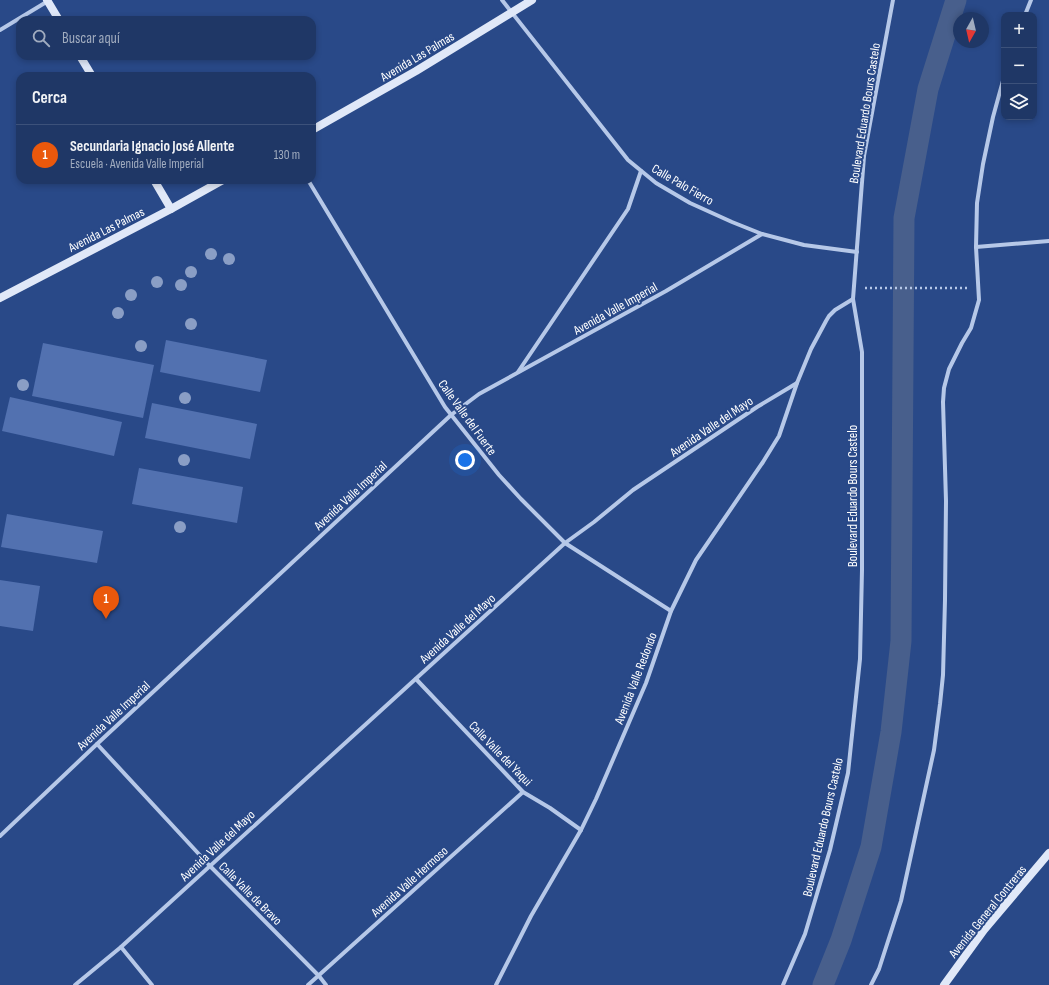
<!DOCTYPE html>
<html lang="es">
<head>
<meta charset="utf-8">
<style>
  :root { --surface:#1f3766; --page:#2c426f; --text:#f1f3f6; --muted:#a1acbf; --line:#3c517a; --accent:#ea580c }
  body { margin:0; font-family:"Sofia Sans Condensed",sans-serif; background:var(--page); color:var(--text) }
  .controls { position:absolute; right:12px; top:12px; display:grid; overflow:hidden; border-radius:8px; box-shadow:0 2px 6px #0003 }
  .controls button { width:36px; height:36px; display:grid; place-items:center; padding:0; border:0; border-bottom:1px solid var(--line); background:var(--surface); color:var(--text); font:20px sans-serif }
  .compass { position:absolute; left:953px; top:12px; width:36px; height:36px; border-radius:50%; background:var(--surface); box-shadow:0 2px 6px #0003; rotate:188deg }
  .you { position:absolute; left:465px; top:460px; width:14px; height:14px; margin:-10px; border:3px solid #fff; border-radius:50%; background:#1a73e8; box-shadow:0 0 0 6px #1a73e833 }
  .badge { display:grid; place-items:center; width:26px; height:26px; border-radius:50%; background:var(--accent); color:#fff; font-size:13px; font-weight:700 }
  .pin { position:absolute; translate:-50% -33px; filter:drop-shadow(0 1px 2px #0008) }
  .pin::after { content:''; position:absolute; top:21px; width:14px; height:12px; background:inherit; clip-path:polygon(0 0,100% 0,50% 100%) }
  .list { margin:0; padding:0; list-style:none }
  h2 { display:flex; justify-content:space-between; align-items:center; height:52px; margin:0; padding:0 16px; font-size:17px }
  h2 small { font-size:13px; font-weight:400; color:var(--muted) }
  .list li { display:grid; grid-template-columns:26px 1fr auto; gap:12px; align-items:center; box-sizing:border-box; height:60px; padding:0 16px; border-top:1px solid var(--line) }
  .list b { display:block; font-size:15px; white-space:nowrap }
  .list p { margin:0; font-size:13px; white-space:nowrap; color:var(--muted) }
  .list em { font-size:13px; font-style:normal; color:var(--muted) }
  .icon { flex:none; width:22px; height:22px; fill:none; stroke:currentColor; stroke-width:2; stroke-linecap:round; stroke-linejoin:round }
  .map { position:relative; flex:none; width:1049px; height:985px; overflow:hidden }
  .search { position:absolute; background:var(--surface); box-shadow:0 2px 6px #0003; left:16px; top:16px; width:300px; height:44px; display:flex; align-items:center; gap:10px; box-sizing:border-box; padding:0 14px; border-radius:12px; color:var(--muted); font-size:15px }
  .panel { position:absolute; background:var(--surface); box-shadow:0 2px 6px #0003; left:16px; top:72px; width:300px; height:112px; border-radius:12px }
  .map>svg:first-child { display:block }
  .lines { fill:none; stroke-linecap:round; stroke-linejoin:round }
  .canal { stroke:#485f8c; stroke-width:21 }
  .building { fill:#5271b0 }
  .path { stroke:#b6c8e8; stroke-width:2.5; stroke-dasharray:2 3; stroke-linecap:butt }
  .street { stroke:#b6c8e8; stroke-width:4 }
  .secondary { stroke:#e0e8f8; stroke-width:8 }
  .tree { fill:#8a9ec5 }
  .labels { text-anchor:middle; stroke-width:4; stroke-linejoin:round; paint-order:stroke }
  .street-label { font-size:13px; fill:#fff; stroke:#294988 }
</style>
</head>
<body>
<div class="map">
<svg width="1049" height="985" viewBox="0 0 1049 985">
  <rect width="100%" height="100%" fill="#294988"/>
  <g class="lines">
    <polyline class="canal" points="823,985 841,940 871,847 891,732 901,641 904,218 928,89 956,0"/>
  </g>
  <g class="building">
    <polygon points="166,340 267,360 260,392 160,372"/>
    <polygon points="43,343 154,365 143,418 32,396"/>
    <polygon points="10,397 122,422 114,456 2,431"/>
    <polygon points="152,403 257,424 250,459 145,438"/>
    <polygon points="139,468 243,487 237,523 132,504"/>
    <polygon points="7,514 103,531 97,563 1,547"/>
    <polygon points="0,580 40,586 33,631 0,626"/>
  </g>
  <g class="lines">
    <polyline class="path" points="865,288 968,288"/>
    <g class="street">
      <polyline points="502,0 628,160 656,183 690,203 732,222 762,234 804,245 857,252"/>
      <polyline points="1025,15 1031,0"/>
      <polyline points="0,30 48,1"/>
      <polyline points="308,180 445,407 499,475 521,499 565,543 671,611"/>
      <polyline points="976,247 1049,241"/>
      <polyline points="518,372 628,209 641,171"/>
      <polyline points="416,679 523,792 550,808 581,830"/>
      <polyline points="97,744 209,865 319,976 326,985"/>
      <polyline points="0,836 97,744 451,415 479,394 666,291 762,234"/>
      <polyline points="121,947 152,985"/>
      <polyline points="75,985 121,947 565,543 594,522 633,490 757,407 797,383 811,349 826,321 829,316 835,310 853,299"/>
      <polyline points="308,985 523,792"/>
      <polyline points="496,985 531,916 581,830 596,799 646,683 671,611 696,560 763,462 779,436 797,383"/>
      <polyline points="783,985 805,934 830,850 848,773 860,659 862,570 862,352 853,299 864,156 893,0"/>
      <polyline points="871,985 879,969 901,901 934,750 940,704 943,675 945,600 946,501 943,402 944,388 949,369 962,343 971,328 979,300 976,247 977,203 983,164 993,117 1004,77"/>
    </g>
    <g class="secondary">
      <polyline points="47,0 59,20"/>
      <polyline points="80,56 92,76"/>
      <polyline points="312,130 416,71 532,0"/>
      <polyline points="154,180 171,209"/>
      <polyline points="0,298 171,209 223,180"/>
      <polyline points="944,985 984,930 1049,853"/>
    </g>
  </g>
  <g class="tree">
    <circle cx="211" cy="254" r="6"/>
    <circle cx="229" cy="259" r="6"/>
    <circle cx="191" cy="272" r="6"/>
    <circle cx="157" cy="282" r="6"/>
    <circle cx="181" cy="285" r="6"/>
    <circle cx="131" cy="295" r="6"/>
    <circle cx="118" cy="313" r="6"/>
    <circle cx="191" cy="324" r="6"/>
    <circle cx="141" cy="346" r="6"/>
    <circle cx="23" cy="385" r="6"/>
    <circle cx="185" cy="398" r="6"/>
    <circle cx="184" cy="460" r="6"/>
    <circle cx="180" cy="527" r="6"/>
  </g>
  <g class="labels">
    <g class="street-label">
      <text transform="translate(417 56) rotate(-31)" y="5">Avenida Las Palmas</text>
      <text transform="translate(864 113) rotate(-81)" y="5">Boulevard Eduardo Bours Castelo</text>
      <text transform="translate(683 184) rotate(30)" y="5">Calle Palo Fierro</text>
      <text transform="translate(106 229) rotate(-27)" y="5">Avenida Las Palmas</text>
      <text transform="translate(615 308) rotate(-29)" y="5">Avenida Valle Imperial</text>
      <text transform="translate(468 417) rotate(54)" y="5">Calle Valle del Fuerte</text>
      <text transform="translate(711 426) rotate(-34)" y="5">Avenida Valle del Mayo</text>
      <text transform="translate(350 495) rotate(-43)" y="5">Avenida Valle Imperial</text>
      <text transform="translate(852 496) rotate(-90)" y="5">Boulevard Eduardo Bours Castelo</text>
      <text transform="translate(457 628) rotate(-42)" y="5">Avenida Valle del Mayo</text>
      <text transform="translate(635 678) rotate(-69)" y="5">Avenida Valle Redondo</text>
      <text transform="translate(113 715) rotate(-43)" y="5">Avenida Valle Imperial</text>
      <text transform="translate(501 753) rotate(46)" y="5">Calle Valle del Yaqui</text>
      <text transform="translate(822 827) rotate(-77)" y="5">Boulevard Eduardo Bours Castelo</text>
      <text transform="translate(217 845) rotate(-43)" y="5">Avenida Valle del Mayo</text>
      <text transform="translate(409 881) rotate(-42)" y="5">Avenida Valle Hermoso</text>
      <text transform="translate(251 893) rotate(45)" y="5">Calle Valle de Bravo</text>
      <text transform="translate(987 911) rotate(-51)" y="5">Avenida General Contreras</text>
    </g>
  </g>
</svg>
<div class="controls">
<button>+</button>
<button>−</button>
<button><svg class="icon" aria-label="layers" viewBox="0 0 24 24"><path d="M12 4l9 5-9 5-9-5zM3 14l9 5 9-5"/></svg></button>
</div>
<svg class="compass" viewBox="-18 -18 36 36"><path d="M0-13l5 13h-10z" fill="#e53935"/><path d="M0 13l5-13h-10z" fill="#a1acbf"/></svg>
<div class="you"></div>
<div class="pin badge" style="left:106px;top:619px">1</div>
<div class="search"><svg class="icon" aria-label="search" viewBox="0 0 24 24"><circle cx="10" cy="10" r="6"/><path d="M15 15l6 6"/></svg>Buscar aquí</div>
<section class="panel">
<h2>Cerca<small></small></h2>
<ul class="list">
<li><span class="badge">1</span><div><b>Secundaria Ignacio José Allente</b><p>Escuela · Avenida Valle Imperial</p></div><em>130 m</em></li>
</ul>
</section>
</div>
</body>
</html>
